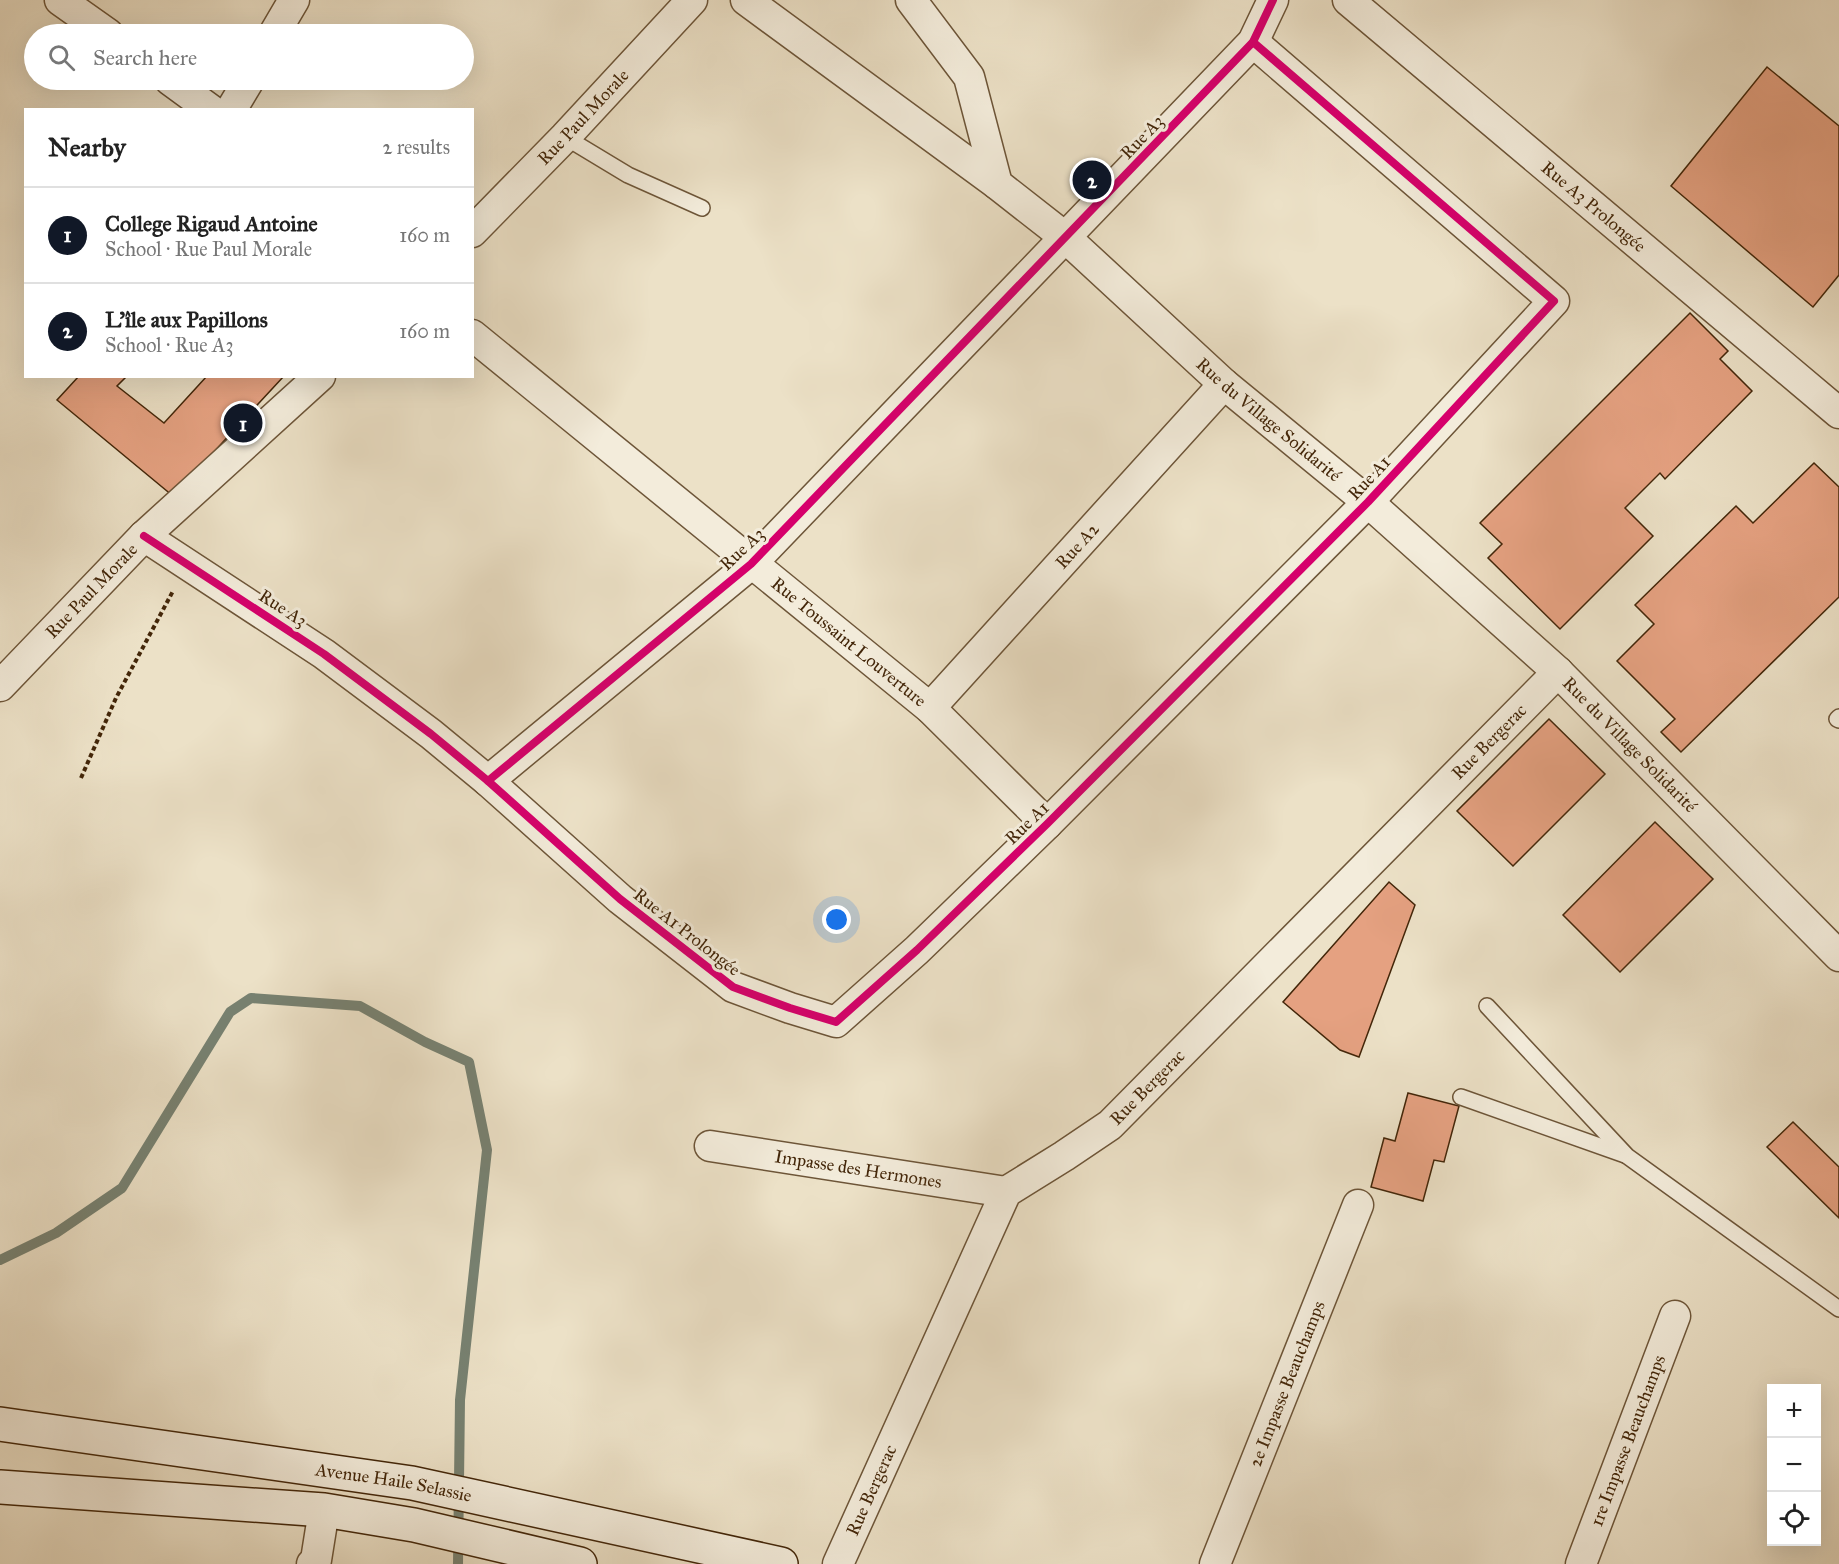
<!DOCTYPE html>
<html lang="en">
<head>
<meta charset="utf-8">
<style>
  :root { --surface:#fff; --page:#f6f6f6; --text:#222; --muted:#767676; --line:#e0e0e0; --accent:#111827 }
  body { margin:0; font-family:"IM FELL Great Primer",serif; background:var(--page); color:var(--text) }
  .controls { position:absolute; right:18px; bottom:18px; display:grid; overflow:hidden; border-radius:0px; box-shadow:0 6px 24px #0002 }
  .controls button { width:54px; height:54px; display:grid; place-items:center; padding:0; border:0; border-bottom:2px solid var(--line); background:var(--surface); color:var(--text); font:30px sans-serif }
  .you { position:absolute; left:837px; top:920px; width:21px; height:21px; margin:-15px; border:4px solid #fff; border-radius:50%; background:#1a73e8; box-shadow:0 0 0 9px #1a73e833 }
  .badge { display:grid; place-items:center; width:39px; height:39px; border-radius:50%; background:var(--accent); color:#fff; font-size:20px; font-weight:700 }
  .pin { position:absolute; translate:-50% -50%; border:3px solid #fff; box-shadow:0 2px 6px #0006 }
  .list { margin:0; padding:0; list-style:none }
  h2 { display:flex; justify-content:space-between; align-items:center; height:78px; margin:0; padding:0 24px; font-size:26px }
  h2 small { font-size:20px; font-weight:400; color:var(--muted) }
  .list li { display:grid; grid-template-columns:39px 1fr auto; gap:18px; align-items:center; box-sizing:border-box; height:96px; padding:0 24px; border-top:2px solid var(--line) }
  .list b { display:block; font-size:22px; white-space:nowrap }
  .list p { margin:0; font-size:20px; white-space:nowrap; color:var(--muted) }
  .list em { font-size:20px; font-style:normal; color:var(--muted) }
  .icon { flex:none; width:33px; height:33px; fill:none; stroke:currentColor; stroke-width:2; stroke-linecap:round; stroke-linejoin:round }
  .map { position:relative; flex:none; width:1839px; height:1564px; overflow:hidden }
  .search { position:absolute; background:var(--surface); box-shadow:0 6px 24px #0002; left:24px; top:24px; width:450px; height:66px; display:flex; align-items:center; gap:15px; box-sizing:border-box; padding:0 21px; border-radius:33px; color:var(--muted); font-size:22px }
  .panel { position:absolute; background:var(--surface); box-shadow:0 6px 24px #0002; left:24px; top:108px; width:450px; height:270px; border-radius:0px }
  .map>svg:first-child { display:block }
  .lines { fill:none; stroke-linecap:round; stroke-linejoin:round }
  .stream { stroke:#778171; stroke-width:10 }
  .building { fill:#e5a181; stroke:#432609; stroke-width:1.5 }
  .lane-casing { stroke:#6d5538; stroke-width:18 }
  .street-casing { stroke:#6d5538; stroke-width:33 }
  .secondary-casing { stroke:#432609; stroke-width:36 }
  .path { stroke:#432609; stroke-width:4; stroke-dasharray:4.5 3; stroke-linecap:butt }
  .lane { stroke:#f3ecdb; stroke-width:15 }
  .street { stroke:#f3ecdb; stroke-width:30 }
  .secondary { stroke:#f3ecdb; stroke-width:33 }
  .cycleway-casing { stroke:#f3ecdb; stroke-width:11 }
  .cycleway { stroke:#d6006c; stroke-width:8 }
  .labels { text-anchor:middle; stroke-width:6; stroke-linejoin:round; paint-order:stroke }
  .street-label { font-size:18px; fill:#432609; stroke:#f3ecdb }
</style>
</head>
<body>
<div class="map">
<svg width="1839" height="1564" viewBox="0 0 1839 1564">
  <rect width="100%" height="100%" fill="#ece1c7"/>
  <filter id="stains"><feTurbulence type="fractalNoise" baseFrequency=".00333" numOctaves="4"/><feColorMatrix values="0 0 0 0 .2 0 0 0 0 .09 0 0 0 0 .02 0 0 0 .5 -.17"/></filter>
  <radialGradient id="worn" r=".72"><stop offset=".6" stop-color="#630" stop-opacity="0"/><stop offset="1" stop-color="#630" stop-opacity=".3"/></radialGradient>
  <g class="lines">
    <polyline class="stream" points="0,1260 56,1233 122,1188 230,1012 251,998 360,1006 425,1042 469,1062 487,1150 460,1400 458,1564"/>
  </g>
  <g class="building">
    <polygon points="1767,67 1839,126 1839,275 1813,307 1671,186"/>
    <polygon points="1690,313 1728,351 1720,359 1752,391 1665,479 1660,473 1625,508 1653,536 1560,629 1488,558 1502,544 1480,523"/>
    <polygon points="79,376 127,376 117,386 164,423 207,376 284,376 173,496 57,400"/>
    <polygon points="1814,463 1839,487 1839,597 1681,752 1661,732 1675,719 1617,661 1654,624 1635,605 1736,506 1753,523"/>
    <polygon points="1549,719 1605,774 1513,866 1457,811"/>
    <polygon points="1655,822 1713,879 1620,972 1563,915"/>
    <polygon points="1389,882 1415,905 1359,1057 1340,1050 1283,1002"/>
    <polygon points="1408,1093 1459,1106 1444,1162 1434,1160 1423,1201 1371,1187 1384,1138 1395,1141"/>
    <polygon points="1793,1122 1839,1167 1839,1218 1767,1147"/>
  </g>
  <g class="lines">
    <defs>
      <g id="lane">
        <polyline points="565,137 628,175 702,208"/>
        <polyline points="1839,717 1837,719 1839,720"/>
        <polyline points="1487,1006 1627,1156 1839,1309"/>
        <polyline points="1461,1097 1625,1155"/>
      </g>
      <g id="street">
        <polyline points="60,0 108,34"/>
        <polyline points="746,0 997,184"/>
        <path id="s1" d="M911,0L969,77L997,184L1066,238L1224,384L1368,502L1558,672L1839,956"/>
        <path id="s2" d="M1348,0L1839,413"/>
        <polyline points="274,34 294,0"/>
        <polyline points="170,80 211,110"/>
        <polyline points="231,110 249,80"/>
        <path id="s3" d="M472,232L565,137L692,0"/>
        <path id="s4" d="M472,335L930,708L1047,824"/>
        <polyline points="144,536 324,654 431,734 488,781 751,564 1253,42 1273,0"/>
        <path id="s5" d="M0,686L144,536L320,376"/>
        <path id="s6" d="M930,708L1224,384"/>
        <polyline points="488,781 620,899 733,987 790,1008 836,1022 917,950 1047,824 1368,502 1554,301 1253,42"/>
        <path id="s7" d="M710,1146L1006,1192"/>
        <polyline points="312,1564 316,1560 324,1510"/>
        <path id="s8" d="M838,1564L1006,1192L1064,1156L1110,1125L1558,672"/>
        <path id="s9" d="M1215,1564L1358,1205"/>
        <path id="s10" d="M1581,1564L1675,1316"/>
      </g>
      <g id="secondary">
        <path id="s11" d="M0,1424L412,1483L781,1564"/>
        <polyline points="0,1487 324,1510 414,1525 580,1564"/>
      </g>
    </defs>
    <use href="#lane" class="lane-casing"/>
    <use href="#street" class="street-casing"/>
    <use href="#secondary" class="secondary-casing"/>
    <polyline class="path" points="81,778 116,698 173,591"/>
    <use href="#lane" class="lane"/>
    <use href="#street" class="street"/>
    <use href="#secondary" class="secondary"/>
    <defs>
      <g id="cycleway">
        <polyline points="144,536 324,654 431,734 488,781 751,564 1253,42 1273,0"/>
        <polyline points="488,781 620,899 733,987 790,1008 836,1022 917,950 1047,824 1368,502 1554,301 1253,42"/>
      </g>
    </defs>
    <use href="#cycleway" class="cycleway-casing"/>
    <use href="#cycleway" class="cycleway"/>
  </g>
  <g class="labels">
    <g class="street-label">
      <text dy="6" stroke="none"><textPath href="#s3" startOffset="160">Rue Paul Morale</textPath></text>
      <text transform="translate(1142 137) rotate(-46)" y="6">Rue A3</text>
      <text dy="6" stroke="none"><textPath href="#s2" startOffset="321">Rue A3 Prolongée</textPath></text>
      <text dy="6" stroke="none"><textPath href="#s1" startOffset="567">Rue du Village Solidarité</textPath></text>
      <text transform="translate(1369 478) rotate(-47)" y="6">Rue A1</text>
      <text dy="6" stroke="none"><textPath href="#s6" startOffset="219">Rue A2</textPath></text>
      <text transform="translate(742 549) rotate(-43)" y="6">Rue A3</text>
      <text dy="6" stroke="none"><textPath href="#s5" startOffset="132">Rue Paul Morale</textPath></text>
      <text transform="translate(283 608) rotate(33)" y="6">Rue A3</text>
      <text dy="6" stroke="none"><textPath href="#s4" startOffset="486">Rue Toussaint Louverture</textPath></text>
      <text dy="6" stroke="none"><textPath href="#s8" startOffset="1071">Rue Bergerac</textPath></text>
      <text dy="6" stroke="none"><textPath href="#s1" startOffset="1053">Rue du Village Solidarité</textPath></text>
      <text transform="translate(1027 823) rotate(-44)" y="6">Rue A1</text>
      <text transform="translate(687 932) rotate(38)" y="6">Rue A1 Prolongée</text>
      <text dy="6" stroke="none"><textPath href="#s8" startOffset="585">Rue Bergerac</textPath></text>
      <text dy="6" stroke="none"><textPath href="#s7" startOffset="150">Impasse des Hermones</textPath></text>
      <text dy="6" stroke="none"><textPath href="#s9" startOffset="194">2e Impasse Beauchamps</textPath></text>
      <text dy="6" stroke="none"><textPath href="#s10" startOffset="132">1re Impasse Beauchamps</textPath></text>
      <text dy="6" stroke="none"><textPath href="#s11" startOffset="398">Avenue Haile Selassie</textPath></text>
      <text dy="6" stroke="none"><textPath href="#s8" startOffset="81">Rue Bergerac</textPath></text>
    </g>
  </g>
  <rect width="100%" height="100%" filter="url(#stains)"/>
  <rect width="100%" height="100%" fill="url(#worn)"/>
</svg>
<div class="controls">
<button>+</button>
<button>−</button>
<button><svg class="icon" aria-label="locate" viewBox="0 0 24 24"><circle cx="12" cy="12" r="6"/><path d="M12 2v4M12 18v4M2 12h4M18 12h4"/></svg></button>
</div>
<div class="you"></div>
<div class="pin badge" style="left:243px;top:423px">1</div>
<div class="pin badge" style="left:1092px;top:180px">2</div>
<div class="search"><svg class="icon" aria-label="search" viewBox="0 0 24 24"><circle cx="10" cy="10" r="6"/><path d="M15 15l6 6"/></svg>Search here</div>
<section class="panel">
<h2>Nearby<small>2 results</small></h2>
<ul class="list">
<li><span class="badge">1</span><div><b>College Rigaud Antoine</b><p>School · Rue Paul Morale</p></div><em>160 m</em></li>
<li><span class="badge">2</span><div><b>L'île aux Papillons</b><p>School · Rue A3</p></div><em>160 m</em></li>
</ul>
</section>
</div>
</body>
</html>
